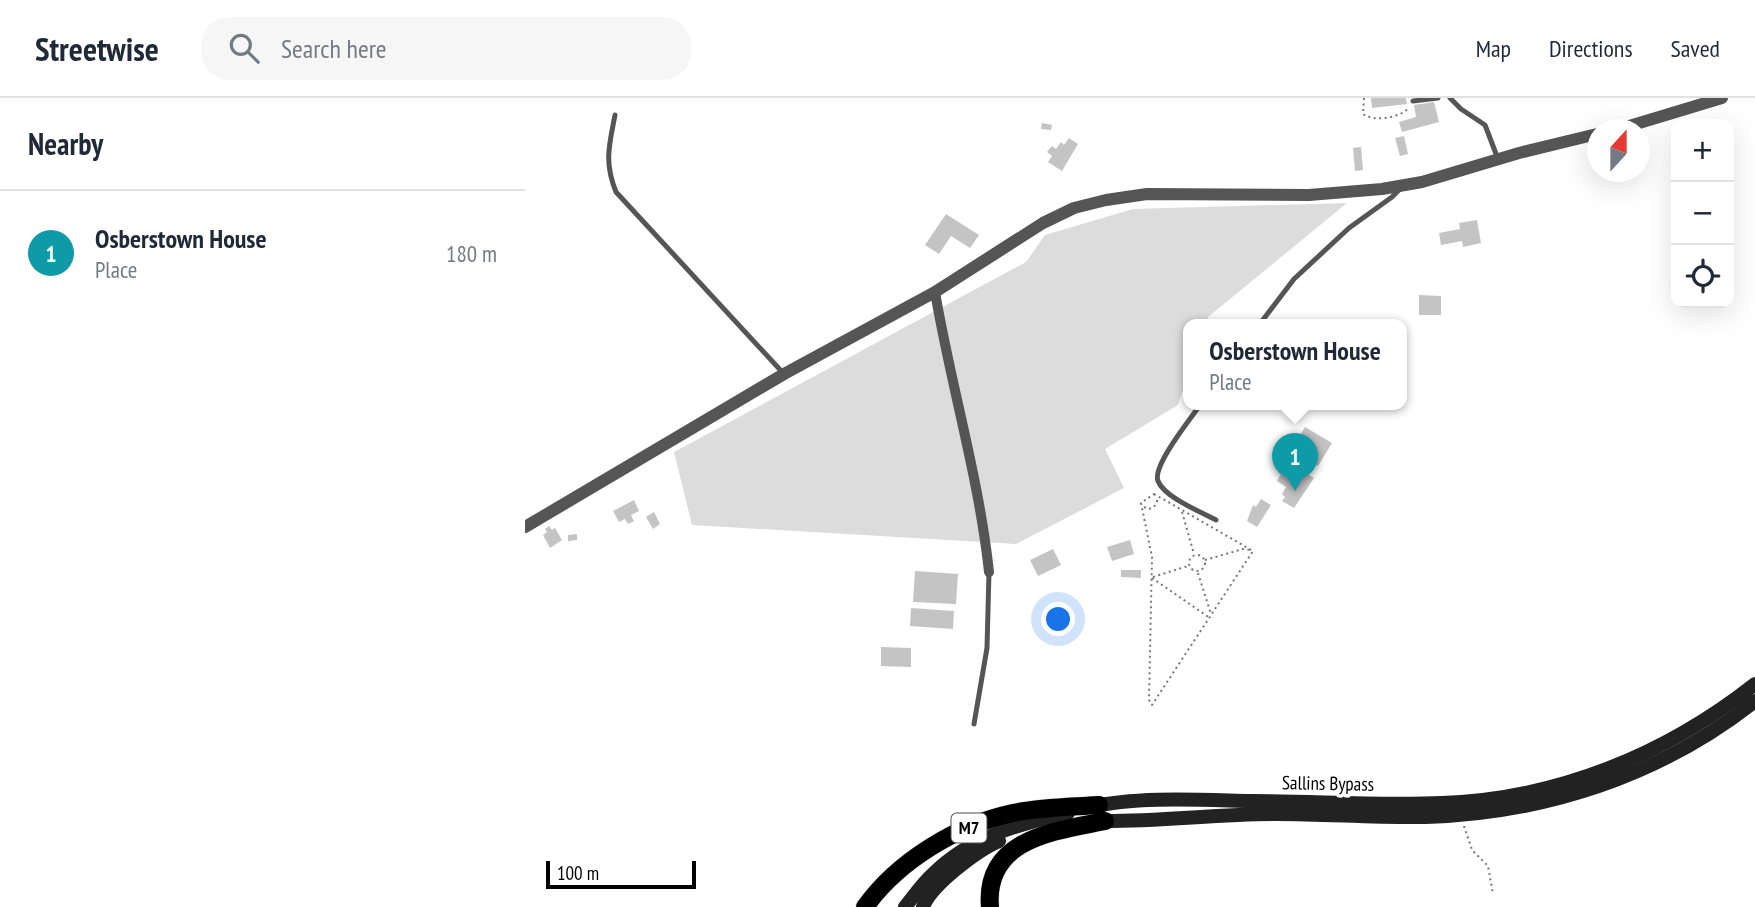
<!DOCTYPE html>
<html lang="en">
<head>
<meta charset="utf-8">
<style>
  :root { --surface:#fff; --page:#f6f6f7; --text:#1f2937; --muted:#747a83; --line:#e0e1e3; --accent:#111827 }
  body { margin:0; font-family:"PT Sans Narrow",sans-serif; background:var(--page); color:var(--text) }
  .controls { position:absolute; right:21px; top:21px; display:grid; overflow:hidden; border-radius:14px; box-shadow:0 7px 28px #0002 }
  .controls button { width:63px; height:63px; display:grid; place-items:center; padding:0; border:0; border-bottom:2px solid var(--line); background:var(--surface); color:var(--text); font:35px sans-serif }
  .compass { position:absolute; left:1062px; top:21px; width:63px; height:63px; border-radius:50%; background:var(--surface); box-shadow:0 7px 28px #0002; rotate:21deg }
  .scale { position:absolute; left:21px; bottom:18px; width:150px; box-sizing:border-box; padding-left:7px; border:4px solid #000; border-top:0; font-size:19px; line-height:24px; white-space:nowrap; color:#000; -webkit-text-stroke:5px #fff; paint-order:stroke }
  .you { position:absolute; left:534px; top:522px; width:24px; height:24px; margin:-18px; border:5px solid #fff; border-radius:50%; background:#1a73e8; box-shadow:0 0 0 10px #1a73e833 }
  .badge { display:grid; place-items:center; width:46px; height:46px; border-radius:50%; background:var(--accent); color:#fff; font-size:23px; font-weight:700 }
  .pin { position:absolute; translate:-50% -58px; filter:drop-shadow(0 2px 4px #0008) }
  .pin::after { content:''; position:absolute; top:37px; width:24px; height:21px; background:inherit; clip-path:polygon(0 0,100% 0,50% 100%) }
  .popup { position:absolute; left:658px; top:221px; width:224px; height:91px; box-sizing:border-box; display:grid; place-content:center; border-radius:14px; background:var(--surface); filter:drop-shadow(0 2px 5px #0005); font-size:23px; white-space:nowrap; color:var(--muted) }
  .popup b { font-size:26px; color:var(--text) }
  .popup::after { content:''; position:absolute; left:50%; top:100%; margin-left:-14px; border:14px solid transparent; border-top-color:var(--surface) }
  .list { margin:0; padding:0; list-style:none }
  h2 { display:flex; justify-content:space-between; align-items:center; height:91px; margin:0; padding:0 28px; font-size:30px }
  h2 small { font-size:23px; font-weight:400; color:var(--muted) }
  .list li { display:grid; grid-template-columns:46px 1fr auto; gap:21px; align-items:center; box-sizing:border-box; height:126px; padding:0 28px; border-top:2px solid var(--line) }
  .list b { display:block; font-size:26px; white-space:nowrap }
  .list p { margin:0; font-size:23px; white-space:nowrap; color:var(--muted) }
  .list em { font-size:23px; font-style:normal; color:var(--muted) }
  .icon { flex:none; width:38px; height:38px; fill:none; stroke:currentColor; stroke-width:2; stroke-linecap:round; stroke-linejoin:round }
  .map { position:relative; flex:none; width:1230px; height:809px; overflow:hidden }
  header { display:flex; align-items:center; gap:42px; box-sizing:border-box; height:98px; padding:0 35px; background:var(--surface); border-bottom:2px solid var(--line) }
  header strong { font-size:33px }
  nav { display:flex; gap:38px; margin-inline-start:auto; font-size:24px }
  .search { width:490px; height:63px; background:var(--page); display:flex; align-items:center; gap:18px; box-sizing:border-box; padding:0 24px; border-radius:28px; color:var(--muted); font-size:26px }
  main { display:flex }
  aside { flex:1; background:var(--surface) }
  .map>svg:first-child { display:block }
  .green { fill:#dcdcdc }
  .building { fill:#c4c4c4 }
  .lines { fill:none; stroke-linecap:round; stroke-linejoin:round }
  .motorway-casing { stroke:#dbdbdb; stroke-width:19 }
  .path { stroke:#777; stroke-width:2; stroke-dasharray:2 3.5; stroke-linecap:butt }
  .service { stroke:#555; stroke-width:5 }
  .minor { stroke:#555; stroke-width:10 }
  .tertiary { stroke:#555; stroke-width:12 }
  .secondary { stroke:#222; stroke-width:14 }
  .motorway { stroke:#000; stroke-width:18 }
  .labels { text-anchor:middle; stroke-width:7; stroke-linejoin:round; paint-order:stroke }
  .shield { fill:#fff; stroke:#4c4c4c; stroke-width:2 }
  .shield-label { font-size:18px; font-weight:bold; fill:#000 }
  .street-label { font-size:19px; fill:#000; stroke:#fff }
</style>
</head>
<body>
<header>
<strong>Streetwise</strong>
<div class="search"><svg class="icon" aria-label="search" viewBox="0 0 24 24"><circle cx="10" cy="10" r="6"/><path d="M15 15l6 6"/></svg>Search here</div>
<nav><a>Map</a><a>Directions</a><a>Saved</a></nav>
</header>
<main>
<aside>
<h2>Nearby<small></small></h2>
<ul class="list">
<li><span class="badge" style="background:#0f9aa8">1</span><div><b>Osberstown House</b><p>Place</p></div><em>180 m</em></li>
</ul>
</aside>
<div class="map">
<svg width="1230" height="809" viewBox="0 0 1230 809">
  <rect width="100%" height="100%" fill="#fff"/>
  <polygon class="green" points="822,105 683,219 680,227 663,227 663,276 653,307 580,351 599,390 491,446 167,427 149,354 501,164 520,137 608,111"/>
  <g class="building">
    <polygon points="846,0 881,0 882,6 847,10"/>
    <polygon points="909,4 914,24 877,34 874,24 891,19 889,7"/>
    <polygon points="517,25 527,27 526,32 516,31"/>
    <polygon points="879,38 883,56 875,58 870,40"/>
    <polygon points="544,40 553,46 537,73 523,64 527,58 522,54 527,48 531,51 536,44 539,47"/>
    <polygon points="836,49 838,72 830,73 828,50"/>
    <polygon points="421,116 454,137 445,150 426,138 414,156 400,147"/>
    <polygon points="952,122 956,145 938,149 937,143 916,147 914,135 935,131 934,125"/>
    <polygon points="894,197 916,198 916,217 894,217"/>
    <polygon points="780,329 807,345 793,368 778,359 772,368 761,362"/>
    <polygon points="776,372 789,380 769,410 757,403 760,399 757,396 761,389 752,383 756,376 764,381 768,375 773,378"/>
    <polygon points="736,401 746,407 732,429 722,423 728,407 731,409"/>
    <polygon points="109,402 114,413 106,417 109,423 103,426 100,421 94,424 88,413"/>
    <polygon points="129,414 135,426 128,431 121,419"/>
    <polygon points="24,428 27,432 30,430 37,442 25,450 18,437 22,434 20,431"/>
    <polygon points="52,436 52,442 43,443 43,437"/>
    <polygon points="605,442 609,456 587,463 582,449"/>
    <polygon points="528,451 536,467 513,478 505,462"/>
    <polygon points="596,472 616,472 616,480 596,479"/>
    <polygon points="390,473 433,476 431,506 388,504"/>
    <polygon points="386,510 429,513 428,531 385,528"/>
    <polygon points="356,549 386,550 386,569 356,568"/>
  </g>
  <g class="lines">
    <defs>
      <g id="motorway">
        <path d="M340,809C373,763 432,727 488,715C516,709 545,709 574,707"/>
        <path d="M465,809C459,740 531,733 580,723"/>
      </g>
    </defs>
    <use href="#motorway" class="motorway-casing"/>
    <g class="path">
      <path d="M839,0L838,16C849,24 873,20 883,11"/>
      <polygon points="629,396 728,453 627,607 624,602 627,459 616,405"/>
      <polyline points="619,409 624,411 629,409 632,404 632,399"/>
      <polyline points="657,414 669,456"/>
      <circle cx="672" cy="465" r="8"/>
      <polyline points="680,462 718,451 725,452"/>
      <polyline points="673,475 686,516"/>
      <polyline points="628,479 663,468"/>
      <polyline points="627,480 685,520"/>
      <polyline points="939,728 947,752 963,768 968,796"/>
    </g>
    <g class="service">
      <polyline points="925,0 936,11 960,27 973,61"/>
      <polyline points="888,3 913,0"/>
      <path d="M90,17C84,48 79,64 91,94L259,276"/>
      <polyline points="734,227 769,181 824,130 867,99 876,90"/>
      <path d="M675,307C666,320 627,368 633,383C639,399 676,414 691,422"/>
      <polyline points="449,626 462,550 464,474"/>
    </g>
    <path class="minor" d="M410,194C426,288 454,380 464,474"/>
    <g class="tertiary">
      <polyline points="1091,32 1197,0"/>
      <polyline points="0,429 259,276 410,194 518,125 549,110 581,102 622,96 784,97 857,91 897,84 994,55 1072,36"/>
    </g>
    <g class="secondary">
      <path d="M566,709C612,698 678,702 726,703C789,703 854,708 917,705C1032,701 1140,657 1230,586"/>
      <path d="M572,723C632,724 692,716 752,716C802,716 851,720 901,719C1021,715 1135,678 1230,603"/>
      <path d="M380,809C389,798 397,786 408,776C445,739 494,726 543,715"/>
      <path d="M398,809C406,787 453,752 474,743"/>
    </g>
    <use href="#motorway" class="motorway"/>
  </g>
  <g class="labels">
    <rect class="shield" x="426.5" y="715.5" width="35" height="29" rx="5"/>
    <g class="shield-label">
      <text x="444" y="736">M7</text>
    </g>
    <g class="street-label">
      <text transform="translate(803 685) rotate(1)" y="7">Sallins Bypass</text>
    </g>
  </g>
</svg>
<div class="controls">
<button>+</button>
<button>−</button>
<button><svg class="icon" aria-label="locate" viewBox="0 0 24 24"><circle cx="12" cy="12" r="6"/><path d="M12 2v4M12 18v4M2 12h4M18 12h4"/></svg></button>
</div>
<svg class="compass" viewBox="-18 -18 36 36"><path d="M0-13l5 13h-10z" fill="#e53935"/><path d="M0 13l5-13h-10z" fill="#747a83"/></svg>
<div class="scale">100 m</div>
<div class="you"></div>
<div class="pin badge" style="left:770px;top:393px;background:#0f9aa8">1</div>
<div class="popup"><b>Osberstown House</b>Place</div>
</div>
</main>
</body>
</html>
